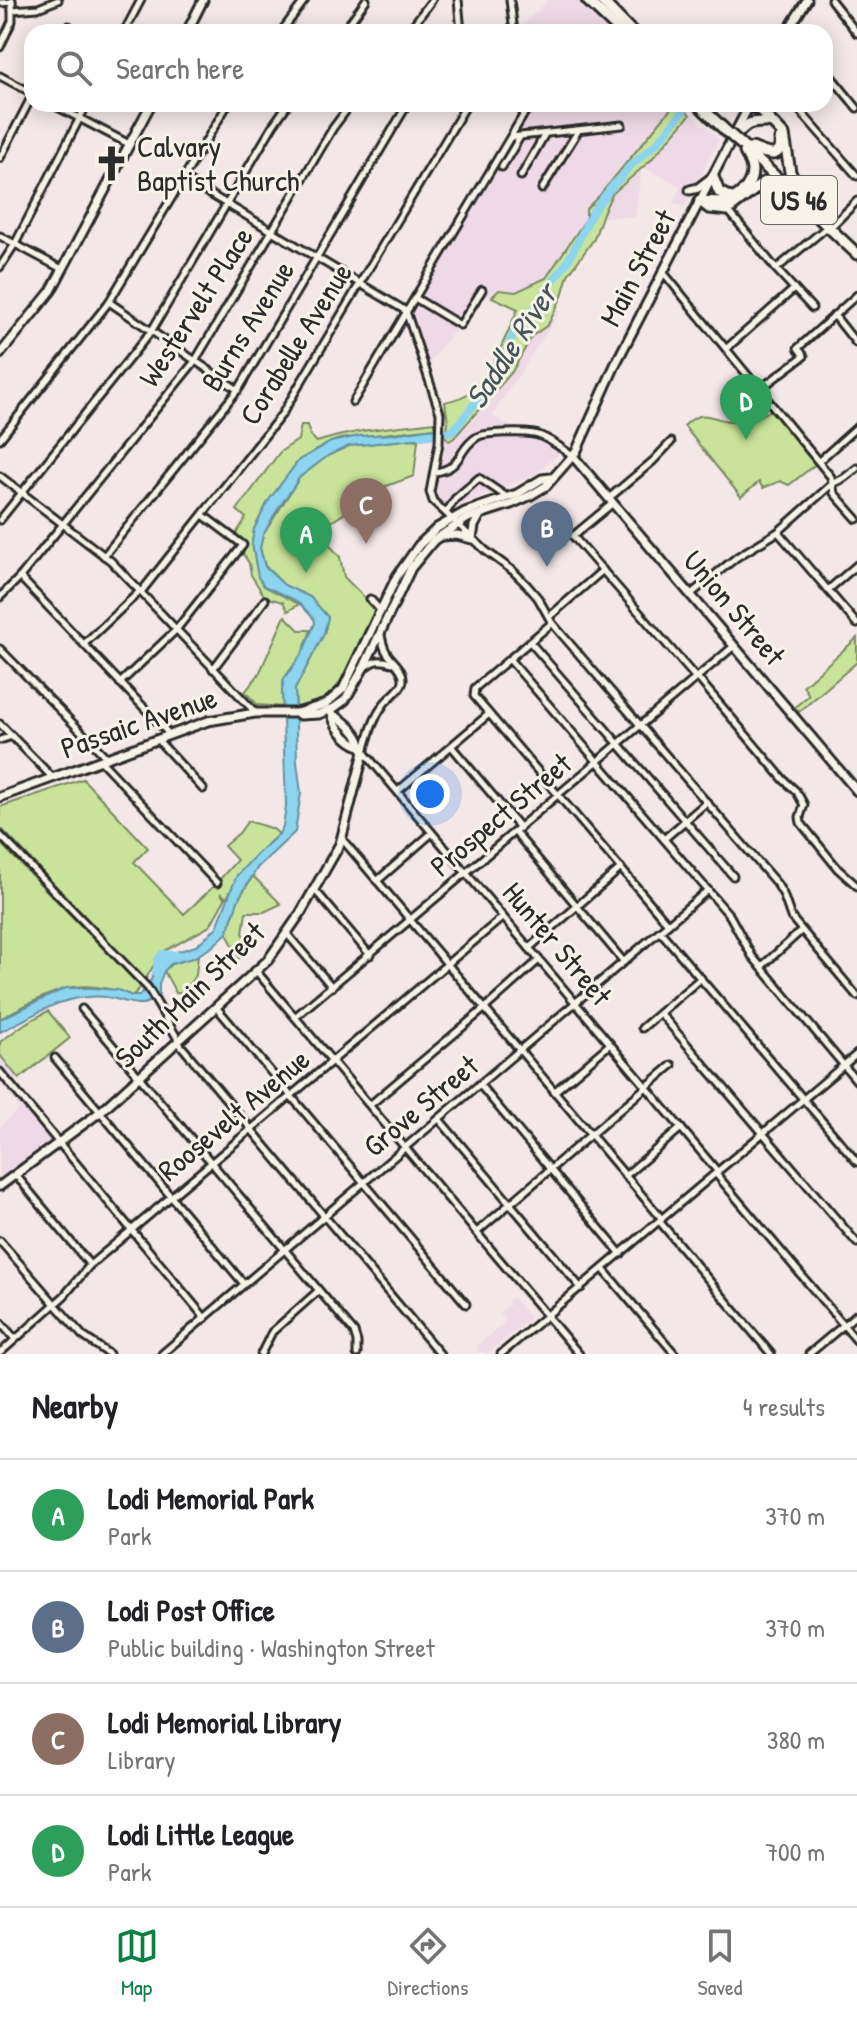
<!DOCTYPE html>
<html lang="en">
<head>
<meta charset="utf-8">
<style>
  :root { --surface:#fff; --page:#f2f2f2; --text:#202124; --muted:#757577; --line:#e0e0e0; --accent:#0b8043 }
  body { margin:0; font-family:"Patrick Hand",sans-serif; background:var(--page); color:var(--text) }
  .you { position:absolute; left:430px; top:794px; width:28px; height:28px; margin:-20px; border:6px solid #fff; border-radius:50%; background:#1a73e8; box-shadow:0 0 0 12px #1a73e833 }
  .badge { display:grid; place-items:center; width:52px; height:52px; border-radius:50%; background:var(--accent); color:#fff; font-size:26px; font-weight:700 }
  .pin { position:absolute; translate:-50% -66px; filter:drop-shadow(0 2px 4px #0008) }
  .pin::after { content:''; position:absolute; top:42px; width:28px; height:24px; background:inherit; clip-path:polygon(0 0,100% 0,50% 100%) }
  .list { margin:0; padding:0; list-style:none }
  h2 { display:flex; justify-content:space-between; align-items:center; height:104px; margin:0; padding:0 32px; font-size:34px }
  h2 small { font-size:26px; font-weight:400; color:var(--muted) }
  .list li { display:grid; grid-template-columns:52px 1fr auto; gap:24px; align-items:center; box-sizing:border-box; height:112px; padding:0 32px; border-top:2px solid var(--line) }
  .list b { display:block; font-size:30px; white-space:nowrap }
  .list p { margin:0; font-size:26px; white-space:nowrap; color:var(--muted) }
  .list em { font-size:26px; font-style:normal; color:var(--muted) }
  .icon { flex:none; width:44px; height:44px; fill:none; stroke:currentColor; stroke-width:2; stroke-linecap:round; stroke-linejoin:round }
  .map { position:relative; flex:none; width:857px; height:1354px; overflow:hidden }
  .search { position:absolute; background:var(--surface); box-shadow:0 4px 20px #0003; left:24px; right:24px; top:24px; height:88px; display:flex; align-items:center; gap:20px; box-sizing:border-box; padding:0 28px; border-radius:24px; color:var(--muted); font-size:30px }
  .sheet { height:552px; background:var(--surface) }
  nav { display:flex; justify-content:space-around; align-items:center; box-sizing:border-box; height:112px; border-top:2px solid var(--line); background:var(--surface); font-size:22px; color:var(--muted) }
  nav a { display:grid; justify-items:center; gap:4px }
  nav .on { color:var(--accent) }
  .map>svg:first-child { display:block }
  .built { fill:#eedae6 }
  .green { fill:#c9e49a; stroke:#7a8862; stroke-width:2 }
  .water { fill:#8dd4ef; stroke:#6690a1; stroke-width:2 }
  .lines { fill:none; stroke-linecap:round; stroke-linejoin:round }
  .river { stroke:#8dd4ef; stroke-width:8 }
  .street-casing { stroke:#2b2b2b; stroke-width:11 }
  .secondary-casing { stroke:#2b2b2b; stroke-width:13 }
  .highway-casing { stroke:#2b2b2b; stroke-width:15 }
  .street { stroke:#f7f3e8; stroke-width:5 }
  .secondary { stroke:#f7f3e8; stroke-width:7 }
  .highway { stroke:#f7f3e8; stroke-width:9 }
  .highway-bridge-casing { stroke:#2b2b2b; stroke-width:15; stroke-linecap:butt }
  .highway-bridge { stroke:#f7f3e8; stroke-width:9 }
  .labels { text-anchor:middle; stroke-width:6; stroke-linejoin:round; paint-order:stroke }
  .shield { fill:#f7f3e8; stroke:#686764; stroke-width:2 }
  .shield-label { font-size:28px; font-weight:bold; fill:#2b2b2b }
  .poi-label { font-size:30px; fill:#2b2b2b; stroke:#f7f3e8; text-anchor:start }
  .street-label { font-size:30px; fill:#2b2b2b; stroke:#f7f3e8 }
  .water-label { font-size:32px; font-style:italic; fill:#44555c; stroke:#f7f3e8 }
</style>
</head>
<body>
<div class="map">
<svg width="857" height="1354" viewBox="0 0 857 1354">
  <rect width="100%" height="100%" fill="#f3e8e7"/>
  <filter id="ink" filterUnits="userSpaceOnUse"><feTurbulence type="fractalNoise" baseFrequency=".0125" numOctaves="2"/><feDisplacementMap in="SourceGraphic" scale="16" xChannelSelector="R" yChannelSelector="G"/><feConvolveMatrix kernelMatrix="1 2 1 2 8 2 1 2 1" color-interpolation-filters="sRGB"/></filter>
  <g filter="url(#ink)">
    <g class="built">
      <polygon points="548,0 580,0 612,32 518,32 518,30"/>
      <polygon points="528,104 682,104 719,140 684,207 673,203 681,186 642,167 635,217 596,217 552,295 560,312 492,416 539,440 565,449 535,474 446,511 433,497 440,441 451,438 476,417 513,356 515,296 484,296 426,366 406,310"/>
      <polygon points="48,1011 70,1038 10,1084 37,1111 54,1143 0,1181 0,1126 20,1108 0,1082 0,1040"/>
      <polygon points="513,1297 530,1318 487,1354 481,1352 479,1353 476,1350 478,1348 477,1346 506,1321 499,1313 510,1304 508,1301"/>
    </g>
    <g class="green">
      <path d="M680,104L690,115L650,161L612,194L603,213L594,239L568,275L562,296L548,325L532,336L512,372L454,438L449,441L446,437L448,422L445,402C453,400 462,398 469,393C493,372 505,338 518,309L492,297L499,290L516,292L546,278L586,219V209L599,196L674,105Z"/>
      <path d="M773,409L817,463L789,485L780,481L763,488L759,482L741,497L684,426C703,407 709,419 730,421C745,421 760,417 773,409Z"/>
      <path d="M436,422L435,428L340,439L331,442L299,460L269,500L254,529L252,543L256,566L264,586L299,604L288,611L283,602L265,597L251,575L249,563L243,554L245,545L234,537L246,518L237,510L280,452L298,440L301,425H307L310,435L317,442C355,429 396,427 436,422Z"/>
      <path d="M412,439L418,440L414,476L384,487L318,531L340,557L344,577L376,609C369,624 361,640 354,656C341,683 330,707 296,707L295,689L324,634L328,617L310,597L284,585L265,566L260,548L263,535L300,477L329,455L349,446Z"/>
      <polygon points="285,616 299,630 311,630 303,652 284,679 282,691 283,707 258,705 245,692 259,674"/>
      <polygon points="857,638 857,662 799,712 795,707 809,695 803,686"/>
      <path d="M83,779L148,848L134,862L184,914L213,887L237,860L224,846L239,833L248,821L273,829L279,834C254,856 241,867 227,898L220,893L225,899L210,926L161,953L145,980L0,827V807Z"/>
      <path d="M0,843L141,987L132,996C114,988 83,983 64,989C45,995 17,1009 0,1019Z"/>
      <polygon points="253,876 281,904 264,912 246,912 243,933 248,942 239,958 227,933 239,898"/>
      <polygon points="198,955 196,975 182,993 176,993 164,971 171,964"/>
      <polygon points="48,1011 70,1038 19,1079 0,1055 0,1042 26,1023"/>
    </g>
    <path class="water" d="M435,428L432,437L349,446L329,455L300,477L276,512L263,535L260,548L265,567L284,585L310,597L328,617L324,634L295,689L297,762L301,793L295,832L258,867L239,898L227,933L212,947L193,958L171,964L164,971L159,984V994C145,1009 137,1004 119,1000C110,997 98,996 88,997C54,999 29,1019 0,1032V1019L66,988H91L118,990L132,996H139L150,982L159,961L166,955L196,946L217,927L237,875L257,854L279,834L283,826L286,806L282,691L284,679L303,652L315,623L314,619L302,606L293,599L264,586L258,577L252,543L254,529L269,500L299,460L331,442L359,436L392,434Z"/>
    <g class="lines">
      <g class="river">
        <polyline points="422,436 453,431 498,374 514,332 528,319 540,299 568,261 593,211 614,184 620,179 628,168 657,143 689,104"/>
        <polyline points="156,973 158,960 162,954 176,955"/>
      </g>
      <defs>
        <g id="street">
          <polyline points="458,0 461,32"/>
          <polyline points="510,0 514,32"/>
          <polyline points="831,0 857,33"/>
          <polyline points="0,3 12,2"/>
          <polyline points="12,10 38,8 58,0"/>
          <polyline points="66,32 69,26"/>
          <polyline points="124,32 141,0"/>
          <polyline points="281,32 305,0"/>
          <polyline points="343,32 366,0"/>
          <polyline points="408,32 432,0"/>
          <polyline points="0,47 12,21 12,0"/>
          <polyline points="825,69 857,108"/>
          <polyline points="0,76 32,93"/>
          <polyline points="52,104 129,144"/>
          <polyline points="794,104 857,176"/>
          <polyline points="511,137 622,125"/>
          <polyline points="0,158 32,96"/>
          <polyline points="502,167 520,137"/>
          <polyline points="521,176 545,134"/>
          <polyline points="183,178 406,311 440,413 439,443 430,492 433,501 486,551 513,571 526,584 538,598 552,623 777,884 783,894 791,917 857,996"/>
          <polyline points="542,189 578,131"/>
          <polyline points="728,210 776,269 812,308"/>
          <polyline points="833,225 857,201"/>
          <polyline points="0,236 62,269"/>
          <polyline points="0,267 15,244 87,104"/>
          <polyline points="776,269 827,227"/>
          <polyline points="663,272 831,477 834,493 857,519"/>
          <polyline points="415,298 460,325 482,290"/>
          <polyline points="109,302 238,390"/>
          <polyline points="834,315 856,343"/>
          <polyline points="727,348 794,289"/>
          <polyline points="760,389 804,356 798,348 857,295"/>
          <polyline points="353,402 530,104"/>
          <polyline points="0,439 109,302 228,104"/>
          <polyline points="819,461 857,427"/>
          <path d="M434,472C463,469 457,449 477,437C485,432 524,432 534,434C547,436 562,449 573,456"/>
          <polyline points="0,476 111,561 255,712"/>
          <polyline points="609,498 653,461 671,442"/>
          <polyline points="613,503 573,536 696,678"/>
          <polyline points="446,513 455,499 479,478 507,497"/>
          <polyline points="0,520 152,330 274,124 288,104"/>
          <polyline points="778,532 857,624"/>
          <polyline points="104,556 240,387 404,110 403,104"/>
          <polyline points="20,577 170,735"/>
          <polyline points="828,590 857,565"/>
          <polyline points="141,592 282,414 467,104"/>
          <polyline points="691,594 737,557 778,532 832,484 844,478 857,468"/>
          <polyline points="0,597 20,577 195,361 333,128 351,104"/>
          <polyline points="370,599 380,610"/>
          <polyline points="549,617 603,570"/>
          <polyline points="552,623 475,688 474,696 668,924"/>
          <path d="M381,635C382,641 383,647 387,653C392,661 404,669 403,680C403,689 389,697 384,704C373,719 369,735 364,752L718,1172"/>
          <polyline points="530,642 733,876"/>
          <polyline points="84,644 140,591"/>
          <polyline points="0,649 107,758"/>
          <polyline points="510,660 730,916 752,956 857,1081"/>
          <path d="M365,667C375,660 380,659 392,663"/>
          <polyline points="213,669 265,600"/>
          <polyline points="697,677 784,780 796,791"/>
          <polyline points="120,683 176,630 243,545 203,515"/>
          <polyline points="0,724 52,777"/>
          <polyline points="157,739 203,789"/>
          <polyline points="0,740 12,736"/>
          <polyline points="452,747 520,828"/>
          <polyline points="101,761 217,883"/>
          <polyline points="398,791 489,714"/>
          <polyline points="798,794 804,805 800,817 801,823 838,869 857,886"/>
          <polyline points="515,832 624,962"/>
          <polyline points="0,835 148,988 179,1041"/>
          <polyline points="342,839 662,1219"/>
          <polyline points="664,839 707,802"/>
          <polyline points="377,881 432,833"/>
          <polyline points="314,889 370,955"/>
          <polyline points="660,931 857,1162"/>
          <polyline points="288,935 332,987"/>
          <polyline points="529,948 621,868"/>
          <polyline points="761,967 801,931"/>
          <polyline points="257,972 579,1354"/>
          <polyline points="217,1008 466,1304"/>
          <polyline points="82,1009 354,1332 357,1342 357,1354"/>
          <polyline points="660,1013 857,1243"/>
          <polyline points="295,1017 734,646"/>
          <polyline points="642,1028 701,978"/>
          <polyline points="178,1042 440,1354"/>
          <polyline points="55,1058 244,1284"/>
          <polyline points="0,1072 205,1318"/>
          <polyline points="480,1085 621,1254"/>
          <polyline points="554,1092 610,1044"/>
          <polyline points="370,1105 484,1009 539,960"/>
          <polyline points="439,1119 581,1288"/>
          <polyline points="15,1174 90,1265"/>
          <polyline points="716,1174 857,1341"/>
          <polyline points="625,1176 681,1128"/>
          <polyline points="660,1222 771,1354"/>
          <polyline points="477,1232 672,1065"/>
          <polyline points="0,1241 74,1326 83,1336 109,1354"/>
          <polyline points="603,1269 675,1354"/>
          <polyline points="0,1322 15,1339"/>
          <polyline points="0,1353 64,1296 90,1265 503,917"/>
          <polyline points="162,1354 708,890"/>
          <polyline points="261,1354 272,1332 318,1291"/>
          <polyline points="501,1354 857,1054"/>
          <polyline points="809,1354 857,1314"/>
        </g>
        <g id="secondary">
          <polyline points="187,32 203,0"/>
          <polyline points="787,32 807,0"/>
          <polyline points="690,190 698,188 711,178"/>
          <polyline points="0,354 51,291 151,104"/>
          <polyline points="573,456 857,791"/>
          <polyline points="442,536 457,535 472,539 474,526 480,515"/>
          <path d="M332,712C333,725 347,742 360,746"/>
          <polyline points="297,713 300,715 319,714 334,708 345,700 364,667 411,568 434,540 468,518 511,504 531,495 546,486 576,452 616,363 750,104"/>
          <polyline points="0,797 208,721 255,713 297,713 326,704 343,689 397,576 419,545 437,528 465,512 517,494 542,479 551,478"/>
          <path d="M0,1186L100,1112L268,960L300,914L340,844L364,752C361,748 361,743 359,739C355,730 341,718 333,715"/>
        </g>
        <g id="highway">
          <polyline points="587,0 621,32"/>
          <polyline points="601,0 632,32"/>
          <polyline points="698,104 726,131"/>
          <polyline points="754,107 760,110 784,135 790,172 801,194"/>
          <path d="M732,139C745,126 747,121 766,122"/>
          <polyline points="741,144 857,254"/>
          <path d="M752,148C765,153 782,162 780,139"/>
          <polyline points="713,177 719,192 733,199"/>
          <path d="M700,201C707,201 714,202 721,202C736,201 752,187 752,171C752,164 748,158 745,152"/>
          <polyline points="700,201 709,208 728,210 763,183 769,183 784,187"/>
        </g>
      </defs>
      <use href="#street" class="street-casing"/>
      <use href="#secondary" class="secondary-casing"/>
      <use href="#highway" class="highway-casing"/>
      <use href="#street" class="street"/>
      <use href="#secondary" class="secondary"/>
      <use href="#highway" class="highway"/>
      <defs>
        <polyline id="highway-bridge" points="726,131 741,144"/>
      </defs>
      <use href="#highway-bridge" class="highway-bridge-casing"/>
      <use href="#highway-bridge" class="highway-bridge"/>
    </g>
  </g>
  <defs>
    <symbol id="church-bare" viewBox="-9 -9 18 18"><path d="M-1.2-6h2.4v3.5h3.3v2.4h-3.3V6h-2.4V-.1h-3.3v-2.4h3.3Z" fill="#2b2b2b" stroke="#f7f3e8" stroke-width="2.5" paint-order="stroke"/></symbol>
  </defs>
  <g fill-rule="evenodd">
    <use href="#church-bare" x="86" y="138" width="51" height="51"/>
  </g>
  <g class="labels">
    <rect class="shield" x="761" y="176" width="76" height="48" rx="6"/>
    <g class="shield-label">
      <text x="799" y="210">US 46</text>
    </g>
    <g class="poi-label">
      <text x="137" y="157">Calvary<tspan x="137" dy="34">Baptist Church</tspan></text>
    </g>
    <g class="street-label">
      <text transform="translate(638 268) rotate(-62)" y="10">Main Street</text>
      <text transform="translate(196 307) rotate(-57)" y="10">Westervelt Place</text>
      <text transform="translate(248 326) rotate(-58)" y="10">Burns Avenue</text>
      <text transform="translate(296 344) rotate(-58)" y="10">Corabelle Avenue</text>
      <text transform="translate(734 608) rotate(50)" y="10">Union Street</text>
      <text transform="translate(139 723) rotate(-19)" y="10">Passaic Avenue</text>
      <text transform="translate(501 815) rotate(-40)" y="10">Prospect Street</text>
      <text transform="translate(557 944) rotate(50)" y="10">Hunter Street</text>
      <text transform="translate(190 995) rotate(-44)" y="10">South Main Street</text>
      <text transform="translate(421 1106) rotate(-40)" y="10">Grove Street</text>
      <text transform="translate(234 1115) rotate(-40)" y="10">Roosevelt Avenue</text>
    </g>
    <g class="water-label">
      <text transform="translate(511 346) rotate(-57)" y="11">Saddle River</text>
    </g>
  </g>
</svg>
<div class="you"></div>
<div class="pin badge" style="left:306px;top:573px;background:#2e9e5b">A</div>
<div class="pin badge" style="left:547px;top:567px;background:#5c6f8a">B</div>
<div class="pin badge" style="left:366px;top:544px;background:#8d6e63">C</div>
<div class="pin badge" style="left:746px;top:440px;background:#2e9e5b">D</div>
<div class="search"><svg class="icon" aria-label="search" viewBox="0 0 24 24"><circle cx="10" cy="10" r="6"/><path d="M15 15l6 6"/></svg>Search here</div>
</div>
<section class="sheet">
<h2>Nearby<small>4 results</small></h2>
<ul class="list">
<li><span class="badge" style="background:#2e9e5b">A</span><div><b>Lodi Memorial Park</b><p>Park</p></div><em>370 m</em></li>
<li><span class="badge" style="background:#5c6f8a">B</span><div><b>Lodi Post Office</b><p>Public building · Washington Street</p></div><em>370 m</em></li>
<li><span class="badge" style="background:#8d6e63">C</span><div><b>Lodi Memorial Library</b><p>Library</p></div><em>380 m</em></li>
<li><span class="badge" style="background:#2e9e5b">D</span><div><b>Lodi Little League</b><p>Park</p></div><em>700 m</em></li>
</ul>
</section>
<nav>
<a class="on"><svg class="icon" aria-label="map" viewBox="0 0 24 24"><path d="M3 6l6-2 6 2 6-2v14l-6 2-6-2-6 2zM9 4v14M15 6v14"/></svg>Map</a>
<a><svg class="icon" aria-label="directions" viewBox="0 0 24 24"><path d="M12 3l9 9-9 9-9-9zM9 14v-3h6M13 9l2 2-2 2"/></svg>Directions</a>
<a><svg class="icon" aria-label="saved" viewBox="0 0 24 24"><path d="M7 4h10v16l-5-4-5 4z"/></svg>Saved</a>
</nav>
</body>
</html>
